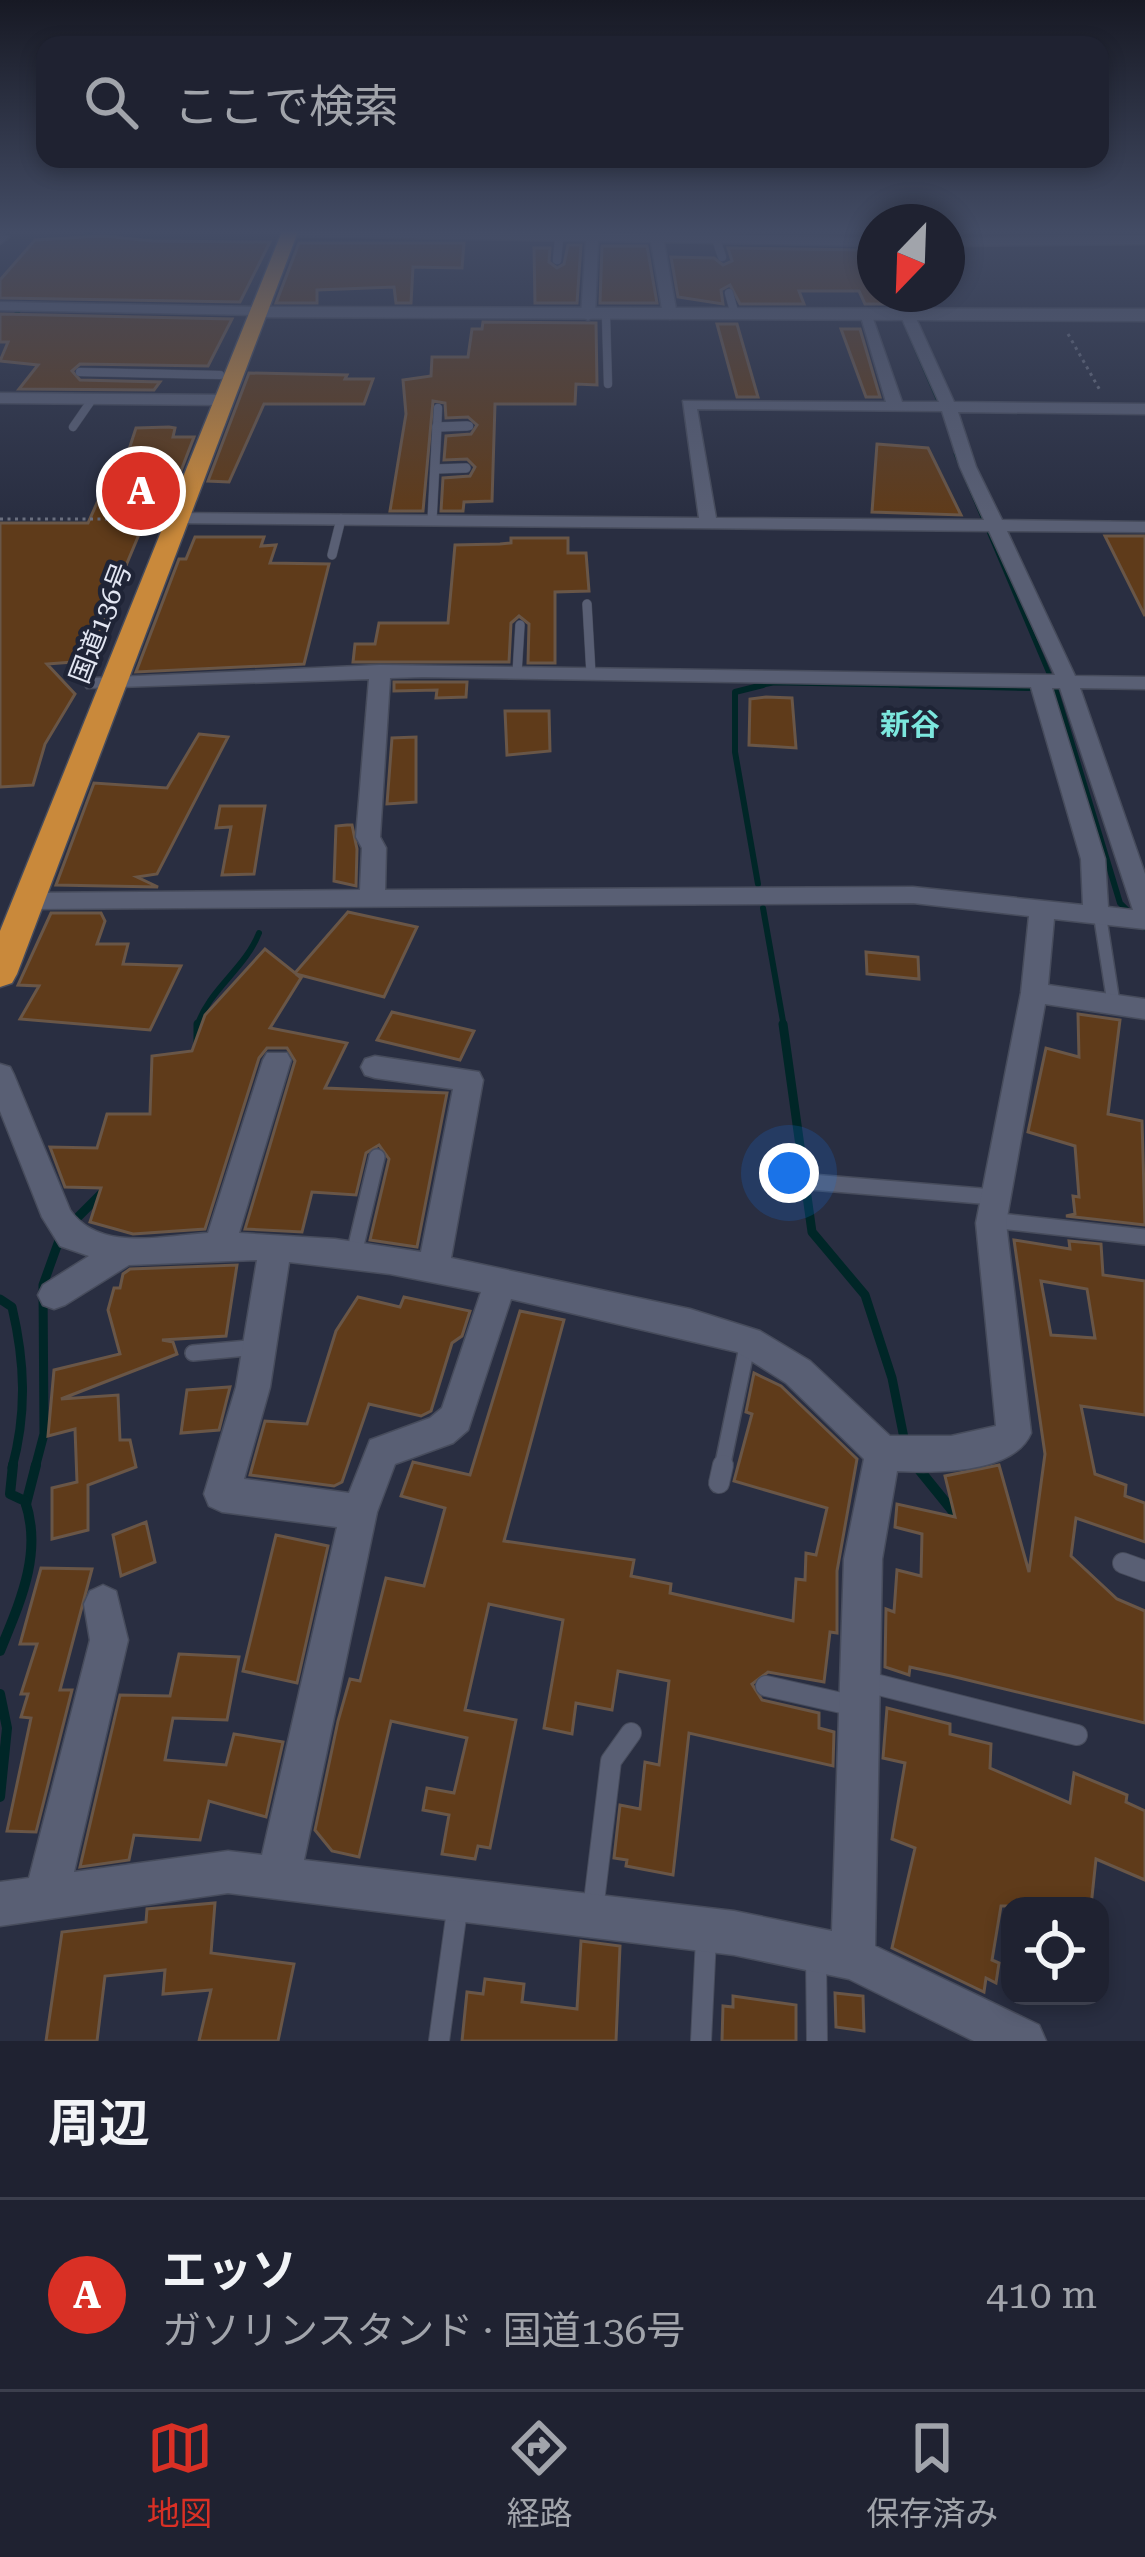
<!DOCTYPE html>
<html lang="ja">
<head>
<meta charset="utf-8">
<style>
  :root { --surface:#1f2231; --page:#272a39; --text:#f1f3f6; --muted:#a1a4ab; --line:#3c3f4d; --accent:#d93025 }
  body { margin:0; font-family:"Roboto Serif","Noto Sans JP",serif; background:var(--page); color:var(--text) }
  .controls { position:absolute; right:36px; bottom:36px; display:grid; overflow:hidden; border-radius:24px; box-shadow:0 6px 18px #0003 }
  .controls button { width:108px; height:108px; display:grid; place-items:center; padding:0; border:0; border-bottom:3px solid var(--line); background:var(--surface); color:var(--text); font:60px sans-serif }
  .compass { position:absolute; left:857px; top:204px; width:108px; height:108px; border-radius:50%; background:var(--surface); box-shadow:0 6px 18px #0003; rotate:203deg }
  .you { position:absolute; left:789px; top:1173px; width:42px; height:42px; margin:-30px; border:9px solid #fff; border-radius:50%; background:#1a73e8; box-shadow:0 0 0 18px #1a73e833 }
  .badge { display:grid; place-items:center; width:78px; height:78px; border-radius:50%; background:var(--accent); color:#fff; font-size:39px; font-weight:700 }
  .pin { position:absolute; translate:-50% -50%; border:6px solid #fff; box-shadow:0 3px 12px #0006 }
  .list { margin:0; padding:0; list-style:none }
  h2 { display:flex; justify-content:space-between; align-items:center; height:156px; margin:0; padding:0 48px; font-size:51px }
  h2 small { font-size:39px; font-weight:400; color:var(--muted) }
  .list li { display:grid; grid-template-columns:78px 1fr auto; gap:36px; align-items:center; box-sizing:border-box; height:192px; padding:0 48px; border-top:3px solid var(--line) }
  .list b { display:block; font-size:45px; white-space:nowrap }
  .list p { margin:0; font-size:39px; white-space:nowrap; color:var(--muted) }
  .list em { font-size:39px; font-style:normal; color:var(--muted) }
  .icon { flex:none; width:66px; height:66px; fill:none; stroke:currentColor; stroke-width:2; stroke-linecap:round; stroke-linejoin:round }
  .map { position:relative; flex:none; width:1145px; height:2041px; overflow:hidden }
  .search { position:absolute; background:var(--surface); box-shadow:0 6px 18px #0003; left:36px; right:36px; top:36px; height:132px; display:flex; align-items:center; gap:30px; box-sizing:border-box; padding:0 42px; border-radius:24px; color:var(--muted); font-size:45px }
  .sheet { height:348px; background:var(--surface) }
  nav { display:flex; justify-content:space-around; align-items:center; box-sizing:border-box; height:168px; border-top:3px solid var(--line); background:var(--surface); font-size:33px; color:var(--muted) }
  nav a { display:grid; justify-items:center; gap:6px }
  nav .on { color:var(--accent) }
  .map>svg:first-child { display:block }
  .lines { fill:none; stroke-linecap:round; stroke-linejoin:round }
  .stream-far3 { stroke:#002627; stroke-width:4.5 }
  .stream-far2 { stroke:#002627; stroke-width:6 }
  .stream-far1 { stroke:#002627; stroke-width:9 }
  .stream { stroke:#002627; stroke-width:10 }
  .building { fill:#5f3b1a; stroke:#695647; stroke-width:3; fill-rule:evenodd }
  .lane-far4-casing { stroke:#474c5c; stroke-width:9 }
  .lane-far3-casing { stroke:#474c5c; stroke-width:10 }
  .lane-far2-casing { stroke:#474c5c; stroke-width:15 }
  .lane-far1-casing { stroke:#474c5c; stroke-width:18 }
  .lane-casing { stroke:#474c5c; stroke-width:22 }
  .street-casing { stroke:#474c5c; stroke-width:3 }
  .secondary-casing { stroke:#474c5c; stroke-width:3 }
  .highway-casing { stroke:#474c5c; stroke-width:3 }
  .path { stroke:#6a6f7f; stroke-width:3; stroke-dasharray:3 4.5; stroke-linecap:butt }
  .lane-far4 { stroke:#595f74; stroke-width:8 }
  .lane-far3 { stroke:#595f74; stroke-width:9 }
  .lane-far2 { stroke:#595f74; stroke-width:12 }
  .lane-far1 { stroke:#595f74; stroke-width:15 }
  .lane { stroke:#595f74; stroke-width:20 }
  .street { fill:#595f74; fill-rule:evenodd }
  .secondary { fill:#595f74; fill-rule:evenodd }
  .highway { fill:#c9893b; fill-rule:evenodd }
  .labels { text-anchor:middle; stroke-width:9; stroke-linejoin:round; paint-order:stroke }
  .far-street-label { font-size:27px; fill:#e2e6f2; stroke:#1f2436 }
  .far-quarter-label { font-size:30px; font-weight:bold; fill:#7ce7de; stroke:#1f2436 }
</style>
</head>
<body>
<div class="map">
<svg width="1145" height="2041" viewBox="0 0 1145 2041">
  <rect width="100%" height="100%" fill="#292e41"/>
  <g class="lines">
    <g class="stream-far3">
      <polyline points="860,229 875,249"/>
      <polyline points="73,243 95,229"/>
      <polyline points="902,316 943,411"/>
      <polyline points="0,339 19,310"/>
      <polyline points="956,454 1055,688"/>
      <polyline points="750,688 774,683 1029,688"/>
    </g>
    <g class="stream-far2">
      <polyline points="901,685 1029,688"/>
      <polyline points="1054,685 1120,903 1145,928"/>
      <polyline points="758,884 735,752 735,692 763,685"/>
      <polyline points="763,908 784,1027"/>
      <path d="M197,1027C208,990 245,969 259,933"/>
    </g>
    <g class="stream-far1">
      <polyline points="783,1024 812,1232 865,1295 892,1378 905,1443"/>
      <polyline points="198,1045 198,1024"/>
      <polyline points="71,1224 107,1188"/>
      <path d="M0,1299L12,1307C25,1362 27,1413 12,1468"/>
      <polyline points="35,1468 44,1434 43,1285 61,1235"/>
    </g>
    <g class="stream">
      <polyline points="917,1467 960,1520"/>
      <polyline points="26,1504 36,1465"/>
      <path d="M0,1651C20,1602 43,1553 25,1501L10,1494L13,1465"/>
      <polyline points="0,1694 7,1728 0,1797"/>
    </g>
  </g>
  <g class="building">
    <polygon points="103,236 152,241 270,242 240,302 0,298 0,280 35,240"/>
    <polygon points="299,243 464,243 462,268 413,267 411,303 396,303 394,287 317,290 317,303 276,303"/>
    <polygon points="568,245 581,245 577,303 535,303 534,248 550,248 549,262 557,268 564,264"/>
    <polygon points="602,246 647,246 657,303 600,303"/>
    <polygon points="728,248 861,250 875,276 875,294 883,294 888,304 865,304 859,291 799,291 804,304 740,304 730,285 721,290 723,304 678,297 671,257 714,258 723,265 732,261"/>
    <polygon points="0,314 232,319 208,366 80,364 72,371 80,380 160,382 154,390 19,389 38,365 0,361 8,342 0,342"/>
    <polygon points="483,322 596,323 597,385 576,384 575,404 495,404 492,501 464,502 463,511 441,511 443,478 470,476 475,467 467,459 444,460 446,436 471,434 477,425 468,417 446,418 445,403 433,401 423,511 390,511 406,414 403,380 431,376 432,357 468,357 472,329 482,329"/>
    <polygon points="717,324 737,324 758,397 737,397"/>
    <polygon points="841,329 860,329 880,397 866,397"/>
    <polygon points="249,373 347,375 345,379 373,379 364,404 264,404 229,482 208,481"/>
    <polygon points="136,428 169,427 175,428 173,437 194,437 177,481 165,481 153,501 86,661 47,664 75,694 45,744 33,785 0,787 0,523 88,523 110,474 121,474"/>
    <polygon points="877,444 928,448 961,515 872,512"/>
    <polygon points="1105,536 1145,536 1145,616"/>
    <polygon points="195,537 264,537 261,546 276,545 270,563 329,564 304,664 136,672 179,559 186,559"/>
    <polygon points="511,538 568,538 568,553 586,553 589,591 555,592 555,663 528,663 529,624 519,616 511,623 509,662 353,662 355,644 375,644 379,623 448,623 455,545 500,544 511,543"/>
    <polygon points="394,682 467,682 466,697 436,698 437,690 394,691"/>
    <polygon points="766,697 792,698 796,748 749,745 750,699"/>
    <polygon points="505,711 549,711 550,751 507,755"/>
    <polygon points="199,734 228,737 157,874 137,877 158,887 56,885 94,783 167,788"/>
    <polygon points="416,737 416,802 387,804 392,738"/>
    <polygon points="220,806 265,806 254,874 222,875 231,827 216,828"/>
    <polygon points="347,825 352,825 357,849 356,886 334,881 336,826"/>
    <polygon points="348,912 417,927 384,997 296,974 301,978 270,1028 347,1043 325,1088 447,1093 417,1247 370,1240 389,1159 379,1145 366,1153 356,1195 312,1192 302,1232 245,1229 295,1061 287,1048 267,1048 259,1058 205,1229 133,1234 90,1222 101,1188 65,1187 50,1147 97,1148 107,1114 150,1114 152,1056 192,1051 205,1015 265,949 295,973"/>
    <polygon points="51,913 101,913 105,921 97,944 128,944 123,964 181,966 150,1030 20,1019 39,986 18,985"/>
    <polygon points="866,952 918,957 919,979 867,974"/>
    <polygon points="392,1012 474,1031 460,1060 377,1040"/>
    <polygon points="1078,1014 1120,1020 1108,1114 1142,1121 1145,1225 1066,1216 1075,1214 1073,1196 1079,1197 1075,1146 1028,1132 1046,1048 1079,1057"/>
    <path d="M1014,1240L1070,1249L1069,1241L1101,1244L1103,1275L1145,1281V1415L1081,1406L1095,1474L1126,1485L1125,1496L1145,1503V1542L1076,1518L1071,1556L1117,1599L1145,1611V1723L951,1676L910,1667L909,1675L885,1667L886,1609L894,1612L897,1570L921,1576L922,1534L895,1527L897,1504L955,1517L945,1476L999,1465L1029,1572L1045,1454ZM1041,1281L1087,1289L1095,1338L1051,1335Z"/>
    <polygon points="237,1265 226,1336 162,1340 173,1342 177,1354 61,1399 118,1395 120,1440 130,1440 136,1467 88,1485 88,1530 52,1539 52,1488 77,1482 75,1429 48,1436 54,1370 120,1354 108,1310 114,1288 120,1288 123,1274 130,1269"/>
    <polygon points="358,1297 400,1307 404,1297 470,1311 462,1336 452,1343 431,1411 421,1416 369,1404 342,1482 334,1486 250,1475 265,1421 307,1424 336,1331"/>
    <polygon points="520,1311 564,1320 504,1541 634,1560 631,1576 671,1584 670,1593 793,1621 796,1579 805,1580 806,1553 816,1555 827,1508 734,1481 752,1414 746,1412 754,1373 781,1386 857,1459 837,1571 837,1633 830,1632 824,1682 768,1672 752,1684 762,1700 819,1713 819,1728 834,1732 833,1766 689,1733 673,1875 626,1866 627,1860 614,1858 620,1805 640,1809 645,1762 659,1765 669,1681 618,1671 612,1710 576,1703 572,1734 544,1728 563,1620 489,1604 465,1710 516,1720 490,1848 478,1846 475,1859 442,1854 449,1815 423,1810 427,1788 454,1793 467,1738 391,1721 359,1857 332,1851 315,1830 338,1721 350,1679 360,1681 386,1578 424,1586 445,1508 401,1496 413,1462 470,1475"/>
    <polygon points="230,1387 219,1430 181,1433 187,1390"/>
    <polygon points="146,1522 155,1562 121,1576 113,1535"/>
    <polygon points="276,1535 328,1546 297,1683 243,1671"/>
    <polygon points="41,1568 92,1569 60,1690 72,1690 36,1832 7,1831 31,1718 21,1717 28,1694 21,1694 37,1644 20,1644"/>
    <polygon points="179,1654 239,1657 227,1720 173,1718 165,1760 226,1765 234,1734 283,1742 266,1817 209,1801 200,1840 134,1835 129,1860 80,1867 120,1695 170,1696"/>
    <polygon points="887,1708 950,1724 950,1734 991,1744 990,1768 1070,1803 1074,1773 1127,1795 1126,1802 1145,1811 1145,1880 1096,1859 1091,1906 1001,1906 992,1960 999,1963 996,1983 986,1978 984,1992 892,1948 915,1848 892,1839 905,1763 883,1758"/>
    <polygon points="215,1903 211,1953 294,1964 278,2041 199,2041 211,1990 163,1994 165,1970 105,1976 97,2041 46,2041 62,1932 146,1922 147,1909"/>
    <polygon points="581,1941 620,1946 616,2041 462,2041 467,1992 483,1994 485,1979 524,1984 522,2002 577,2009"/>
    <polygon points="835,1993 863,1996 864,2031 836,2027"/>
    <polygon points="733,1996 796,2005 796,2041 722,2041 723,2006 733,2007"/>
  </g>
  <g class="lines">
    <defs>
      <g id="lane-far4">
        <polyline points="716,239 722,257"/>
        <polyline points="557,260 559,239"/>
        <polyline points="729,293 735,315"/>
        <polyline points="606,316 608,384"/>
        <polyline points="80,372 220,375"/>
        <polyline points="73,427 91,401"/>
        <polyline points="437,427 469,426"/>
        <polyline points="437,429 438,408"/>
      </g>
      <g id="lane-far3">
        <polyline points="437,427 467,426"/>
        <polyline points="435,469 466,468"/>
        <polyline points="432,520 437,426"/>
        <polyline points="332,555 341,519"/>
        <polyline points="587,604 591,674"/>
        <polyline points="517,673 520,625"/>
      </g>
      <polyline id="lane-far2" points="1100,916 1114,1006"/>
      <g id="lane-far1">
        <polyline points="811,1182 993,1197"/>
        <polyline points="991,1220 1145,1237"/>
        <polyline points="353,1258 377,1157"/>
        <polyline points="193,1353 258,1347"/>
        <polyline points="722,1468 748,1342"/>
      </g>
      <g id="lane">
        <polyline points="719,1483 723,1465"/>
        <polyline points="1123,1563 1145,1571"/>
        <polyline points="867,1682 1077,1735"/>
        <polyline points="766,1686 855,1706"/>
        <polyline points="593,1910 611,1761 631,1733"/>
        <polyline points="816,1956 817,2041"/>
        <polyline points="439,2041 458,1903"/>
        <polyline points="701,2041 706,1938"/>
      </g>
      <g id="street">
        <polygon points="289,229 875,238 875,246 664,242 677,315 670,319 663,315 651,242 598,241 595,316 588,320 581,316 586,241 285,236"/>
        <polygon points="0,234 9,237 0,244"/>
        <polygon points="1145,236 1145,244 947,246 947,238"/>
        <path d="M891,294H905L954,402L1145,404V414L958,412L976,467L1002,520L1145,522V532L1007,531L1075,676L1145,677V689L1080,688L1145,874V929L1054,919L1048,985L1145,999V1019L1045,1004L1006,1223L1031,1433C1014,1474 935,1473 897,1471L882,1559L875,1946L1039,2025L1046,2041H974L849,1979L734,1955L228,1893L0,1926V1882L29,1878L90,1640L84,1604L90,1591L103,1585L116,1591L128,1640L74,1872L228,1851L262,1855L337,1527L222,1512L209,1506L204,1494L236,1387L257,1260L129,1265L65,1305L54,1309L43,1305L38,1295L43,1285L89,1256L60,1246L42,1217L0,1111V1064L10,1067L14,1075L70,1210C99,1252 162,1236 208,1233L263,1060L267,1053H287L291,1060L239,1233L335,1239L421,1252L453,1089L375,1078L365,1075L361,1067L365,1059L375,1056L479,1072L483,1080L451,1258L690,1309L760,1331L810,1361L890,1436H951L996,1426L976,1223L1021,993L1029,916L913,903L28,909L16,901L28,893L360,890L362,848L356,837L369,679L87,688L84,684L94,678L380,665L1055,675L989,531L177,523L168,518L177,513L699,518L683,401L886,402L859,310L871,313L902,402H939ZM697,409L942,411L960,467L984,520L716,518ZM423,677L1031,687L1081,859L1083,905L913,887L385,890L386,848L380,837L390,678ZM1052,688H1060L1133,910L1108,907L1105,859ZM289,1262L390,1274L481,1292L442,1408L430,1418L370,1440L349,1493L244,1479L270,1387ZM511,1299L737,1352L786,1383L864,1459L844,1559L832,1931L734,1911L304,1860L377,1512L395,1464L453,1443L468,1430Z"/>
        <polygon points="0,302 258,307 265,311 258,315 0,310"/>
        <polygon points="0,393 224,395 232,400 224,405 0,403"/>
      </g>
      <polygon id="secondary" points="252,307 1145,309 1145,321 258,317 249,311"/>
      <polygon id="highway" points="283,229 299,229 17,974 12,983 0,987 0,931"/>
    </defs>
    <use href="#lane-far4" class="lane-far4-casing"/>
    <use href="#lane-far3" class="lane-far3-casing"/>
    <use href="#lane-far2" class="lane-far2-casing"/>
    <use href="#lane-far1" class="lane-far1-casing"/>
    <use href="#lane" class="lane-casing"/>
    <use href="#street" class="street-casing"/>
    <use href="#secondary" class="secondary-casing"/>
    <use href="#highway" class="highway-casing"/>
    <g class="path">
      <polyline points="1068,334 1101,392"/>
      <polyline points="0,519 150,519"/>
    </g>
    <use href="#lane-far4" class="lane-far4"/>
    <use href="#lane-far3" class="lane-far3"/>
    <use href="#lane-far2" class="lane-far2"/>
    <use href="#lane-far1" class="lane-far1"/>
    <use href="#lane" class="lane"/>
    <use href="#street" class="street"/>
    <use href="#secondary" class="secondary"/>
    <use href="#highway" class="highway"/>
  </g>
  <linearGradient id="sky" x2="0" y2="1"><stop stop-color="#171924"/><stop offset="0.45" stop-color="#434c65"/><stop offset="1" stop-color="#434c65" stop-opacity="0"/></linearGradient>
  <rect width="1145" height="514" fill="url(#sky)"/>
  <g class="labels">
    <g class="far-street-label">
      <text transform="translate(101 623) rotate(-69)" y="9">国道136号</text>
    </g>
    <g class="far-quarter-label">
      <text x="910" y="735">新谷</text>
    </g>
  </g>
</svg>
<div class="controls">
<button><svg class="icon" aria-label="locate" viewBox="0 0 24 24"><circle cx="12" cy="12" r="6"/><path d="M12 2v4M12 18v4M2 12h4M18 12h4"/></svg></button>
</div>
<svg class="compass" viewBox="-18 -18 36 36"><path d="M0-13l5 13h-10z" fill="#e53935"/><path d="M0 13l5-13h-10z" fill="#a1a4ab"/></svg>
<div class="you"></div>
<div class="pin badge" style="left:141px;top:491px">A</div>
<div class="search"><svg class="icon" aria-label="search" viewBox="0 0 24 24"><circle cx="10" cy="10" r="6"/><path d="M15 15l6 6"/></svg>ここで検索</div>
</div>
<section class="sheet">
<h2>周辺<small></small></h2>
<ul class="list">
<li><span class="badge">A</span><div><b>エッソ</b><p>ガソリンスタンド · 国道136号</p></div><em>410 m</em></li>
</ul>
</section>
<nav>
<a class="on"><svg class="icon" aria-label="map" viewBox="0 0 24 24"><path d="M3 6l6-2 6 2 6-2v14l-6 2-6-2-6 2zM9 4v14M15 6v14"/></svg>地図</a>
<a><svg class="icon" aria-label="directions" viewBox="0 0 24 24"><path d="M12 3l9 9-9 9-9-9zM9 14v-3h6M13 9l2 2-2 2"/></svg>経路</a>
<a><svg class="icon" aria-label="saved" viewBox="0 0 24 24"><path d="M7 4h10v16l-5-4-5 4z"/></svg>保存済み</a>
</nav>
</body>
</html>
